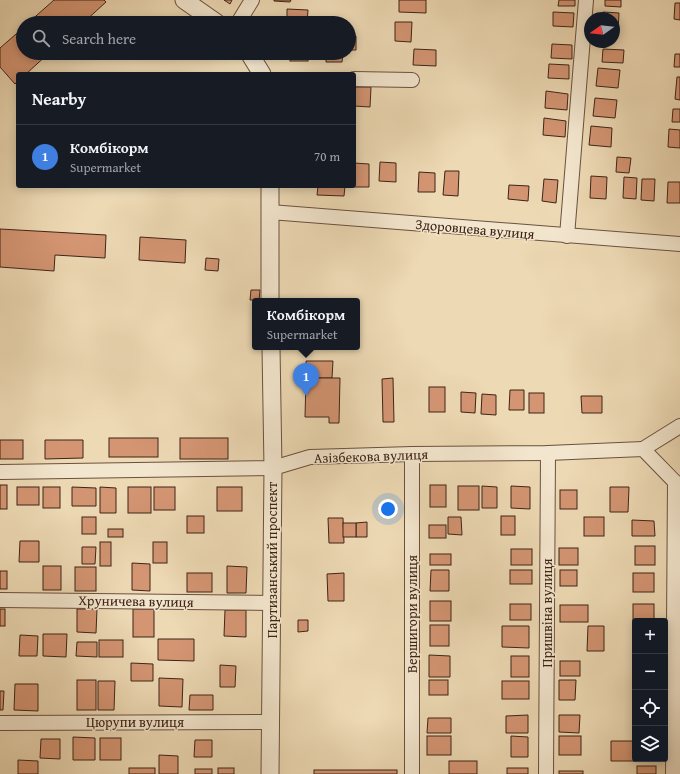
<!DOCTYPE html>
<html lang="en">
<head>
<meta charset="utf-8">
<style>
  :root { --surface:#171b24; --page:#20242c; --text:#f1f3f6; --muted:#9ea1a6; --line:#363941; --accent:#8c9099 }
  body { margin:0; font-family:"Gentium Book Plus",serif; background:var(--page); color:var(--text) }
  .controls { position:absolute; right:12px; bottom:12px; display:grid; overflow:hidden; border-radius:4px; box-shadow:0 2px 10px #0003 }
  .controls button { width:36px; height:36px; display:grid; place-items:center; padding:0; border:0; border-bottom:1px solid var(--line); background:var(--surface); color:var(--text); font:20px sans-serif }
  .compass { position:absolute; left:584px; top:12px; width:36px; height:36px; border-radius:50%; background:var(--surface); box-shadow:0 2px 10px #0003; rotate:255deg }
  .you { position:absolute; left:388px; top:509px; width:14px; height:14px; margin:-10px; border:3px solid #fff; border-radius:50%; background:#1a73e8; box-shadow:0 0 0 6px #1a73e833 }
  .badge { display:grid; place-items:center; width:26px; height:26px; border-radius:50%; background:var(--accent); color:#fff; font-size:13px; font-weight:700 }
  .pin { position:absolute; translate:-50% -33px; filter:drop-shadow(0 1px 2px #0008) }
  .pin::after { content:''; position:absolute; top:21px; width:14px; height:12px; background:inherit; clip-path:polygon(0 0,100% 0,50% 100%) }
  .popup { position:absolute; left:252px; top:298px; width:108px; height:52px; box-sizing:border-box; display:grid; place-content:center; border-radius:4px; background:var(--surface); filter:drop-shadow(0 1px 3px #0005); font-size:13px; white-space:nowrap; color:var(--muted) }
  .popup b { font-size:15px; color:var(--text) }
  .popup::after { content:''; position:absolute; left:50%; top:100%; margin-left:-8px; border:8px solid transparent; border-top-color:var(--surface) }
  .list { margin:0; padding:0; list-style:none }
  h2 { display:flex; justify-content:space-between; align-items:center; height:52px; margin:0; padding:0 16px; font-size:17px }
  h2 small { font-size:13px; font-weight:400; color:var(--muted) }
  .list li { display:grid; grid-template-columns:26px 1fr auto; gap:12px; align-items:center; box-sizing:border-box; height:64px; padding:0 16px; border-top:1px solid var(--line) }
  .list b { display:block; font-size:15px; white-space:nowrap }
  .list p { margin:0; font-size:13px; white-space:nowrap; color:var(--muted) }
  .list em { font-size:13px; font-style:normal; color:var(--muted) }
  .icon { flex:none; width:22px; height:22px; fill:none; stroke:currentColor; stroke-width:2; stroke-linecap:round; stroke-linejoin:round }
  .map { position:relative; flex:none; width:680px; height:774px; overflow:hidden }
  .search { position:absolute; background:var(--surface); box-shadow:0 2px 10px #0003; left:16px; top:16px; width:340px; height:44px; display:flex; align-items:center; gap:10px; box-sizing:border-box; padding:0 14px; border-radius:22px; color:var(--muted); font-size:15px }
  .panel { position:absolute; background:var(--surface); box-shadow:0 2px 10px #0003; left:16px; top:72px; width:340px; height:116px; border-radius:4px }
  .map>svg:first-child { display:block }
  .building { fill:#d49573; stroke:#3e2417 }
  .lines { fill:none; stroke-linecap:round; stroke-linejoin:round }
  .minor-casing { stroke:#6a513e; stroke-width:16 }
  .tertiary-casing { stroke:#6a513e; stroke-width:19 }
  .minor { stroke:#f3e6ce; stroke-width:14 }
  .tertiary { stroke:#f3e6ce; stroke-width:17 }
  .labels { text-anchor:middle; stroke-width:3; stroke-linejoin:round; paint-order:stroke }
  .street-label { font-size:14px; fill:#3e2417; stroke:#f3e6ce }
</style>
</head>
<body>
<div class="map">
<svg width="680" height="774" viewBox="0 0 680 774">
  <rect width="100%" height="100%" fill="#edd9b4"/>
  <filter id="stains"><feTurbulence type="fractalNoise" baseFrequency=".005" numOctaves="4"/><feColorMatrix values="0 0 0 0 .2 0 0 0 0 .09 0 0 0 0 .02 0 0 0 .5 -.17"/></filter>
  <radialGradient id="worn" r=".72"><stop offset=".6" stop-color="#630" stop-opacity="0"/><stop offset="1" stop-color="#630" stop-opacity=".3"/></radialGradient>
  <g class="building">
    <polygon points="54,0 104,0 106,2 83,23 28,23"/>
    <polygon points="224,0 232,0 230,4"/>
    <polygon points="274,0 291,0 290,2 274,1"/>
    <polygon points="399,0 426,0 426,13 399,12"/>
    <polygon points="559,0 575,0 575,6 558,6"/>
    <polygon points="605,0 621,0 621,7 605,6"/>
    <polygon points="675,3 680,3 680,20 674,19"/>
    <polygon points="287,9 308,10 307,23 287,23"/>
    <polygon points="553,12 574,13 573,27 553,26"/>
    <polygon points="603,12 619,13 618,32 614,32 614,18 603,18"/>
    <polygon points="395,22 412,22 411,42 395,41"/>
    <polygon points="23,28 23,53 49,53 26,74 18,74 18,81 15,84 0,67 0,48"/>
    <polygon points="349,35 356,36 356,50 349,50"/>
    <polygon points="552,44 572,45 572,59 551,58"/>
    <polygon points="414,49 436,50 436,66 413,65"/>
    <polygon points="603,49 624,50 623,63 602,62"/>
    <rect x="290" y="53" width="18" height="8"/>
    <polygon points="326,53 343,53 342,62 326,62"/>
    <polygon points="675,54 680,54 680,67 674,67"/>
    <polygon points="549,64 569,65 569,79 548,78"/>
    <polygon points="598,68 620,70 618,88 596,86"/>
    <polygon points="677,77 680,77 680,100 675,99"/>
    <polygon points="354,87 371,87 370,107 354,106"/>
    <polygon points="546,91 568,94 567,110 545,108"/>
    <polygon points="595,98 617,100 615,118 593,116"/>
    <polygon points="673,109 680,109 680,122 672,122"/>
    <polygon points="544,118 566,121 565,137 543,135"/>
    <polygon points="591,126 612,128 611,147 589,145"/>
    <polygon points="669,129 680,130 680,148 668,147"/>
    <polygon points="617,157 631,158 629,173 616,172"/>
    <polygon points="380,162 396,163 396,182 379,181"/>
    <polygon points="354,163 369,164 369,187 351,187 354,186"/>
    <polygon points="445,171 459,171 458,196 443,195"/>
    <polygon points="419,172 435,173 435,192 418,192"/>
    <polygon points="591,176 607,177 606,199 590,198"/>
    <polygon points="624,177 637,178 636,199 623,198"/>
    <polygon points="544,179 558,180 556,203 542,201"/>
    <polygon points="642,179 655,179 654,201 641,200"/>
    <polygon points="668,182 680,182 680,203 667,203"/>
    <polygon points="509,185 529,186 528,201 508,199"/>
    <polygon points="318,186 345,186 344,196 317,195"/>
    <polygon points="0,229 106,235 105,258 55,255 54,271 0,267"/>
    <polygon points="140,237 186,240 185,263 139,260"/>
    <polygon points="206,258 219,259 218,271 205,270"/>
    <polygon points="251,290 260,290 259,300 250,300"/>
    <polygon points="306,361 333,361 332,378 306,378"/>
    <polygon points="306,378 340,378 339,423 329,423 329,417 305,417"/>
    <polygon points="393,378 394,422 383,422 382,379"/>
    <rect x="429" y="387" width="16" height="25"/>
    <polygon points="510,390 524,390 524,410 509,410"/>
    <polygon points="461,392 476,393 475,413 461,412"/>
    <rect x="529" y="393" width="15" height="20"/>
    <polygon points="482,394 496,395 496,415 481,414"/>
    <polygon points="581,396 602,396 602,413 582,413"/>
    <rect x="109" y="438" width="49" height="19"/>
    <rect x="180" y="438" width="48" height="21"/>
    <rect x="0" y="440" width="23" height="19"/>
    <polygon points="45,440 83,440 83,458 45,459"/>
    <rect x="0" y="485" width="7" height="24"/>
    <rect x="430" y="485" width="16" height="22"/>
    <rect x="458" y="486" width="21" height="24"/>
    <polygon points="482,486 497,487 497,508 482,508"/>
    <polygon points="511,486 530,487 530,509 511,508"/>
    <rect x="17" y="487" width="22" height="18"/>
    <rect x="43" y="487" width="17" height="21"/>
    <polygon points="72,487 96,488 96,506 72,506"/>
    <polygon points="100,487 116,488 116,513 100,513"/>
    <rect x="128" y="487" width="23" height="26"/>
    <rect x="154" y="487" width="21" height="23"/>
    <rect x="217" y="487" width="25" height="24"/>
    <polygon points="610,487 629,487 628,512 610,512"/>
    <rect x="560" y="490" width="17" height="19"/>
    <rect x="187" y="516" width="17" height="17"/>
    <rect x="501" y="516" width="14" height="19"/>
    <rect x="82" y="517" width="14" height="17"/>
    <polygon points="448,517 461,517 462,535 448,534"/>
    <rect x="584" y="517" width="20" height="19"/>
    <polygon points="328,518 343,518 344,543 329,543"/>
    <polygon points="632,520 654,521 655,536 632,536"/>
    <polygon points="367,522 367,537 356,537 356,523"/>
    <rect x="343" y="523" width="13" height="14"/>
    <rect x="429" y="525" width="17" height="13"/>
    <rect x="108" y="529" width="15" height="8"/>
    <polygon points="20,541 39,541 39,562 19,562"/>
    <rect x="100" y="542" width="11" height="24"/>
    <rect x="153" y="542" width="14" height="21"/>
    <rect x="635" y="546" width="20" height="19"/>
    <polygon points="82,547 96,547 95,564 82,564"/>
    <rect x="559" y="548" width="19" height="17"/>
    <rect x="511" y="549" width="21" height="16"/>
    <rect x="430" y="554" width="21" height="11"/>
    <polygon points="132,563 150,564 150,591 132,590"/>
    <rect x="43" y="566" width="18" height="24"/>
    <polygon points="227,566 247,567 246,593 227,593"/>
    <rect x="75" y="567" width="21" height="24"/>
    <polygon points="431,570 449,570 449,591 430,591"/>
    <rect x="510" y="570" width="22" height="14"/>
    <rect x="560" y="570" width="17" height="16"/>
    <rect x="0" y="571" width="7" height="18"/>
    <rect x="187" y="573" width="25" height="19"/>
    <polygon points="344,573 344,601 328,601 327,574"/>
    <rect x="633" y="573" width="21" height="19"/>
    <rect x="430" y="601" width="21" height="20"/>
    <rect x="510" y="604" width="21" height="16"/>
    <rect x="633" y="604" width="21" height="17"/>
    <rect x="560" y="605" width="28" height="17"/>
    <rect x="0" y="609" width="5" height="17"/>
    <polygon points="77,609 97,609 96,633 77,632"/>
    <rect x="133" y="609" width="21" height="28"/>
    <polygon points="225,610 246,610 246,637 224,636"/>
    <polygon points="298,620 308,620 308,631 298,632"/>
    <rect x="430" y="625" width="19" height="21"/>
    <polygon points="502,626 529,626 529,648 502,647"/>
    <polygon points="588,626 604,626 604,651 587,651"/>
    <rect x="633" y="626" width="2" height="22"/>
    <polygon points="43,634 67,634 66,657 43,656"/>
    <polygon points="20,635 38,636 37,656 19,656"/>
    <polygon points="158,639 194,639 194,661 158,660"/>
    <rect x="99" y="640" width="24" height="17"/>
    <polygon points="77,642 97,642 97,657 76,656"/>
    <polygon points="429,655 450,656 450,677 429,677"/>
    <rect x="511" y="656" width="18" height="21"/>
    <rect x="560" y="661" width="20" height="15"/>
    <polygon points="131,663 153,664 153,681 131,681"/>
    <polygon points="220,665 236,666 235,687 220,687"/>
    <polygon points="159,678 183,679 182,707 159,706"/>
    <rect x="633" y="679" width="2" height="18"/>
    <rect x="77" y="680" width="19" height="30"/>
    <rect x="429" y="680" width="19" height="15"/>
    <polygon points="559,680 576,680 575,700 559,700"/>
    <polygon points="98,681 115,681 114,710 98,710"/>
    <rect x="502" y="681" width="27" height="18"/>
    <polygon points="15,684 38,684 38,711 14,710"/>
    <polygon points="0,691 4,691 3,710 0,710"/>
    <polygon points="190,695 213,695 213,710 189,710"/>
    <polygon points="528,715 528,733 506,733 506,716"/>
    <polygon points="559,715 580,715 579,733 559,732"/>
    <polygon points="428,718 451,718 451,733 427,733"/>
    <rect x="427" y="736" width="24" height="19"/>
    <polygon points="511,736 528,737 528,757 511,757"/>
    <rect x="559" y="736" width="22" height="19"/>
    <polygon points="73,737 95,738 95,760 73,760"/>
    <rect x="100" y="738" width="21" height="22"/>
    <polygon points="41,739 60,739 60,759 40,758"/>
    <polygon points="195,740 212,740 212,757 194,757"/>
    <polygon points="611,741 635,741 635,759 644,759 644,761 611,761"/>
    <polygon points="159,755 178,756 178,774 159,774"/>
    <polygon points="18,760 38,761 38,774 18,774"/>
    <rect x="449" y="761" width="28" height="13"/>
    <rect x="637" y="766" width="19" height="8"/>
    <rect x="129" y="768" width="26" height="6"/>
    <rect x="218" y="768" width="16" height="6"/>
    <rect x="507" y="768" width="21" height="6"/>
    <rect x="195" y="769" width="17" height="5"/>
    <rect x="314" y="770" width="83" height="4"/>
    <rect x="559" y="771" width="24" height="3"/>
  </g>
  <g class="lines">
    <defs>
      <g id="minor">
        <polyline points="238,23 252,0"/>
        <polyline points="354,79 412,80"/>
        <polyline points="270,212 680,244"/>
        <polyline points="567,236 586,0"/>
        <polyline points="643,449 680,426"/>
        <polyline points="0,472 273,468 310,457 412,454 548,453 643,449 675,482 680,485"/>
        <polyline points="0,600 272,603"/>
        <polyline points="0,723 271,722"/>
        <polyline points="412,774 412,454"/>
        <polyline points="546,774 548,453"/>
        <polyline points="673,774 675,482"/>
      </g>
      <g id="tertiary">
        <polyline points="184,0 217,23"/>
        <polyline points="249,53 262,74"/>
        <polyline points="270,186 270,301"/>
        <polyline points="270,774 273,468 271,347"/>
      </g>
    </defs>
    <use href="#minor" class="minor-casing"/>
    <use href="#tertiary" class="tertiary-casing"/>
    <use href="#minor" class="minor"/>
    <use href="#tertiary" class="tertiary"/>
  </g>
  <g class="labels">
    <g class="street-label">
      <text transform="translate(475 229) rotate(5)" y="5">Здоровцева вулиця</text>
      <text transform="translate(371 456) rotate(-2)" y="5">Азізбекова вулиця</text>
      <text transform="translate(272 560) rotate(-90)" y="5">Партизанський проспект</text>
      <text transform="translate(136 601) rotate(1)" y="5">Хруничева вулиця</text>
      <text transform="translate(547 613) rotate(-90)" y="5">Пришвіна вулиця</text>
      <text transform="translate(412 614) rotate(-90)" y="5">Вершигори вулиця</text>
      <text x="135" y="727">Цюрупи вулиця</text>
    </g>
  </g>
  <rect width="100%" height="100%" filter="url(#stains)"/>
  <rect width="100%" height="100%" fill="url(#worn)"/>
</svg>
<div class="controls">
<button>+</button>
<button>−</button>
<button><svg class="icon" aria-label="locate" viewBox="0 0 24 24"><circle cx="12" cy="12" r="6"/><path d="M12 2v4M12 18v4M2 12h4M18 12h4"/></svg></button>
<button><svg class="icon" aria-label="layers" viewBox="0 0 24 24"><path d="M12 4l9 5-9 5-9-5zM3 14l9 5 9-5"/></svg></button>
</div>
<svg class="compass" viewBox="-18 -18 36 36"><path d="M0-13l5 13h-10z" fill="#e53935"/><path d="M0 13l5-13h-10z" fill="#9ea1a6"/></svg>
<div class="you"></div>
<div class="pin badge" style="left:306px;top:396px;background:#3f7fe0">1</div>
<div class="popup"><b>Комбікорм</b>Supermarket</div>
<div class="search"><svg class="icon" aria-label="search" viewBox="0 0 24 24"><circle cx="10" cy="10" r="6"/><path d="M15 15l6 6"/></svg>Search here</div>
<section class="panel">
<h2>Nearby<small></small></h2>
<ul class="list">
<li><span class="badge" style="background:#3f7fe0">1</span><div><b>Комбікорм</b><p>Supermarket</p></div><em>70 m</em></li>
</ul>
</section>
</div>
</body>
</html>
